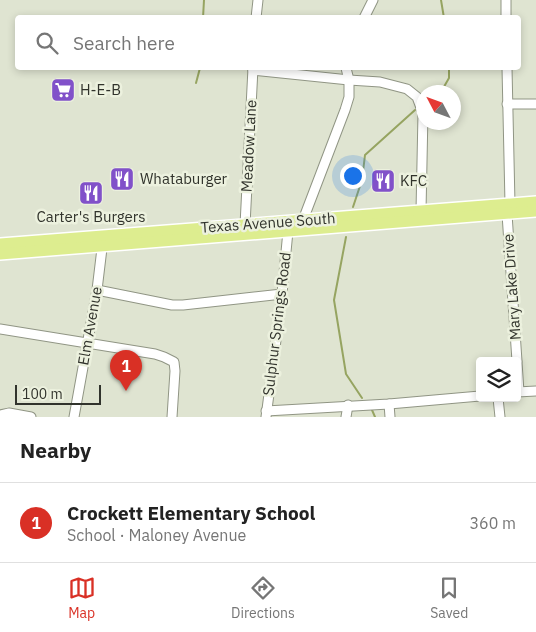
<!DOCTYPE html>
<html lang="en">
<head>
<meta charset="utf-8">
<style>
  :root { --surface:#fff; --page:#f6f6f6; --text:#222; --muted:#767676; --line:#e0e0e0; --accent:#d93025 }
  body { margin:0; font-family:"IBM Plex Sans",sans-serif; background:var(--page); color:var(--text) }
  .controls { position:absolute; right:15px; bottom:15px; display:grid; overflow:hidden; border-radius:5px; box-shadow:0 2px 8px #0003 }
  .controls button { width:45px; height:45px; display:grid; place-items:center; padding:0; border:0; border-bottom:1px solid var(--line); background:var(--surface); color:var(--text); font:25px sans-serif }
  .compass { position:absolute; left:416px; top:85px; width:45px; height:45px; border-radius:50%; background:var(--surface); box-shadow:0 2px 8px #0003; rotate:311deg }
  .scale { position:absolute; left:15px; bottom:12px; width:86px; box-sizing:border-box; padding-left:5px; border:2px solid #31332c; border-top:0; font-size:14px; line-height:18px; white-space:nowrap; color:#31332c; -webkit-text-stroke:4px #ecf1de; paint-order:stroke }
  .you { position:absolute; left:352px; top:175px; width:18px; height:18px; margin:-12px; border:4px solid #fff; border-radius:50%; background:#1a73e8; box-shadow:0 0 0 8px #1a73e833 }
  .badge { display:grid; place-items:center; width:32px; height:32px; border-radius:50%; background:var(--accent); color:#fff; font-size:16px; font-weight:700 }
  .pin { position:absolute; translate:-50% -41px; filter:drop-shadow(0 1px 2px #0008) }
  .pin::after { content:''; position:absolute; top:26px; width:18px; height:15px; background:inherit; clip-path:polygon(0 0,100% 0,50% 100%) }
  .list { margin:0; padding:0; list-style:none }
  h2 { display:flex; justify-content:space-between; align-items:center; height:65px; margin:0; padding:0 20px; font-size:21px }
  h2 small { font-size:16px; font-weight:400; color:var(--muted) }
  .list li { display:grid; grid-template-columns:32px 1fr auto; gap:15px; align-items:center; box-sizing:border-box; height:80px; padding:0 20px; border-top:1px solid var(--line) }
  .list b { display:block; font-size:19px; white-space:nowrap }
  .list p { margin:0; font-size:16px; white-space:nowrap; color:var(--muted) }
  .list em { font-size:16px; font-style:normal; color:var(--muted) }
  .icon { flex:none; width:28px; height:28px; fill:none; stroke:currentColor; stroke-width:2; stroke-linecap:round; stroke-linejoin:round }
  .map { position:relative; flex:none; width:536px; height:417px; overflow:hidden }
  .search { position:absolute; background:var(--surface); box-shadow:0 2px 8px #0003; left:15px; right:15px; top:15px; height:55px; display:flex; align-items:center; gap:12px; box-sizing:border-box; padding:0 18px; border-radius:5px; color:var(--muted); font-size:19px }
  .sheet { height:145px; background:var(--surface) }
  nav { display:flex; justify-content:space-around; align-items:center; box-sizing:border-box; height:70px; border-top:1px solid var(--line); background:var(--surface); font-size:14px; color:var(--muted) }
  nav a { display:grid; justify-items:center; gap:2px }
  nav .on { color:var(--accent) }
  .map>svg:first-child { display:block }
  .lines { fill:none; stroke-linecap:round; stroke-linejoin:round }
  .stream { stroke:#96a461; stroke-width:2 }
  .minor-casing { stroke:#909584; stroke-width:11 }
  .major-casing { stroke:#fff; stroke-width:14 }
  .minor { stroke:#fff; stroke-width:9 }
  .major { stroke:#dded8f; stroke-width:11 }
  .labels { text-anchor:middle; stroke-width:5; stroke-linejoin:round; paint-order:stroke }
  .poi-label { font-size:15px; fill:#31332c; stroke:#ecf1de; text-anchor:start }
  .street-label { font-size:15px; fill:#31332c; stroke:#ecf1de }
</style>
</head>
<body>
<div class="map">
<svg width="536" height="417" viewBox="0 0 536 417">
  <rect width="100%" height="100%" fill="#dfe4d1"/>
  <g class="lines">
    <g class="stream">
      <polyline points="441,0 444,18"/>
      <polyline points="203,18 204,0"/>
      <polyline points="196,83 200,68"/>
      <polyline points="441,92 449,78 449,68"/>
      <polyline points="353,207 362,180 365,155 415,110"/>
      <polyline points="346,237 334,300 346,374 362,398"/>
      <polyline points="372,410 375,417"/>
    </g>
    <defs>
      <g id="minor">
        <polyline points="506,0 506,18"/>
        <polyline points="256,18 258,0"/>
        <polyline points="364,18 373,0"/>
        <polyline points="507,68 510,204"/>
        <polyline points="253,70 349,80 380,82 407,89 417,97 423,113 421,211"/>
        <polyline points="507,104 536,104"/>
        <polyline points="507,214 517,361"/>
        <polyline points="245,225 253,68"/>
        <polyline points="97,290 172,305 183,305 282,294"/>
        <polyline points="0,329 155,354 164,357 174,362 175,371 172,417"/>
        <polyline points="517,362 519,392"/>
        <polyline points="517,392 536,391"/>
        <polyline points="498,398 500,417"/>
        <polyline points="389,404 390,417"/>
        <polyline points="266,411 389,404 480,396"/>
        <polyline points="0,415 9,413 31,417"/>
        <polyline points="74,417 97,290 103,240"/>
        <polyline points="266,417 282,294 288,231 303,220 345,110 349,97 349,80 346,68"/>
        <polyline points="346,417 348,405"/>
      </g>
      <g id="major">
        <polyline points="0,244 536,202"/>
        <polyline points="0,254 536,211"/>
      </g>
    </defs>
    <use href="#minor" class="minor-casing"/>
    <use href="#major" class="major-casing"/>
    <use href="#minor" class="minor"/>
    <use href="#major" class="major"/>
  </g>
  <defs>
    <symbol id="supermarket-square" viewBox="-11 -11 22 22"><rect x="-9" y="-9" width="18" height="18" rx="4" fill="#8151c9" stroke="#ecf1de"/><path d="M-6-5.5h2.5l.6 2H6L4.5 2H-2.5L-4.4-4H-6ZM-1.5 3.2a1.3 1.3 0 1 0 .1 0ZM3 3.2a1.3 1.3 0 1 0 .1 0Z" fill="#fff"/></symbol>
    <symbol id="restaurant-square" viewBox="-11 -11 22 22"><rect x="-9" y="-9" width="18" height="18" rx="4" fill="#8151c9" stroke="#ecf1de"/><path d="M-5-6h1v4h1v-4h1v4h1v-4h1v5L-1.5 .5V6h-2V.5L-5-1ZM5-6V6H3V1.5H1.5Q1.5-4 5-6Z" fill="#fff"/></symbol>
  </defs>
  <g fill-rule="evenodd">
    <use href="#supermarket-square" x="49" y="76" width="28" height="28"/>
    <use href="#restaurant-square" x="108" y="165" width="28" height="28"/>
    <use href="#restaurant-square" x="369" y="167" width="28" height="28"/>
    <use href="#restaurant-square" x="77" y="179" width="28" height="28"/>
  </g>
  <g class="labels">
    <g class="poi-label">
      <text x="80" y="95">H-E-B</text>
      <text x="140" y="184">Whataburger</text>
      <text x="400" y="186">KFC</text>
      <text x="91" y="222" text-anchor="middle">Carter's Burgers</text>
    </g>
    <g class="street-label">
      <text transform="translate(249 146) rotate(-87)" y="5">Meadow Lane</text>
      <text transform="translate(268 223) rotate(-4)" y="5">Texas Avenue South</text>
      <text transform="translate(512 287) rotate(-94)" y="5">Mary Lake Drive</text>
      <text transform="translate(277 324) rotate(-83)" y="5">Sulphur Springs Road</text>
      <text transform="translate(90 326) rotate(-80)" y="5">Elm Avenue</text>
    </g>
  </g>
</svg>
<div class="controls">
<button><svg class="icon" aria-label="layers" viewBox="0 0 24 24"><path d="M12 4l9 5-9 5-9-5zM3 14l9 5 9-5"/></svg></button>
</div>
<svg class="compass" viewBox="-18 -18 36 36"><path d="M0-13l5 13h-10z" fill="#e53935"/><path d="M0 13l5-13h-10z" fill="#767676"/></svg>
<div class="scale">100 m</div>
<div class="you"></div>
<div class="pin badge" style="left:126px;top:391px">1</div>
<div class="search"><svg class="icon" aria-label="search" viewBox="0 0 24 24"><circle cx="10" cy="10" r="6"/><path d="M15 15l6 6"/></svg>Search here</div>
</div>
<section class="sheet">
<h2>Nearby<small></small></h2>
<ul class="list">
<li><span class="badge">1</span><div><b>Crockett Elementary School</b><p>School · Maloney Avenue</p></div><em>360 m</em></li>
</ul>
</section>
<nav>
<a class="on"><svg class="icon" aria-label="map" viewBox="0 0 24 24"><path d="M3 6l6-2 6 2 6-2v14l-6 2-6-2-6 2zM9 4v14M15 6v14"/></svg>Map</a>
<a><svg class="icon" aria-label="directions" viewBox="0 0 24 24"><path d="M12 3l9 9-9 9-9-9zM9 14v-3h6M13 9l2 2-2 2"/></svg>Directions</a>
<a><svg class="icon" aria-label="saved" viewBox="0 0 24 24"><path d="M7 4h10v16l-5-4-5 4z"/></svg>Saved</a>
</nav>
</body>
</html>
